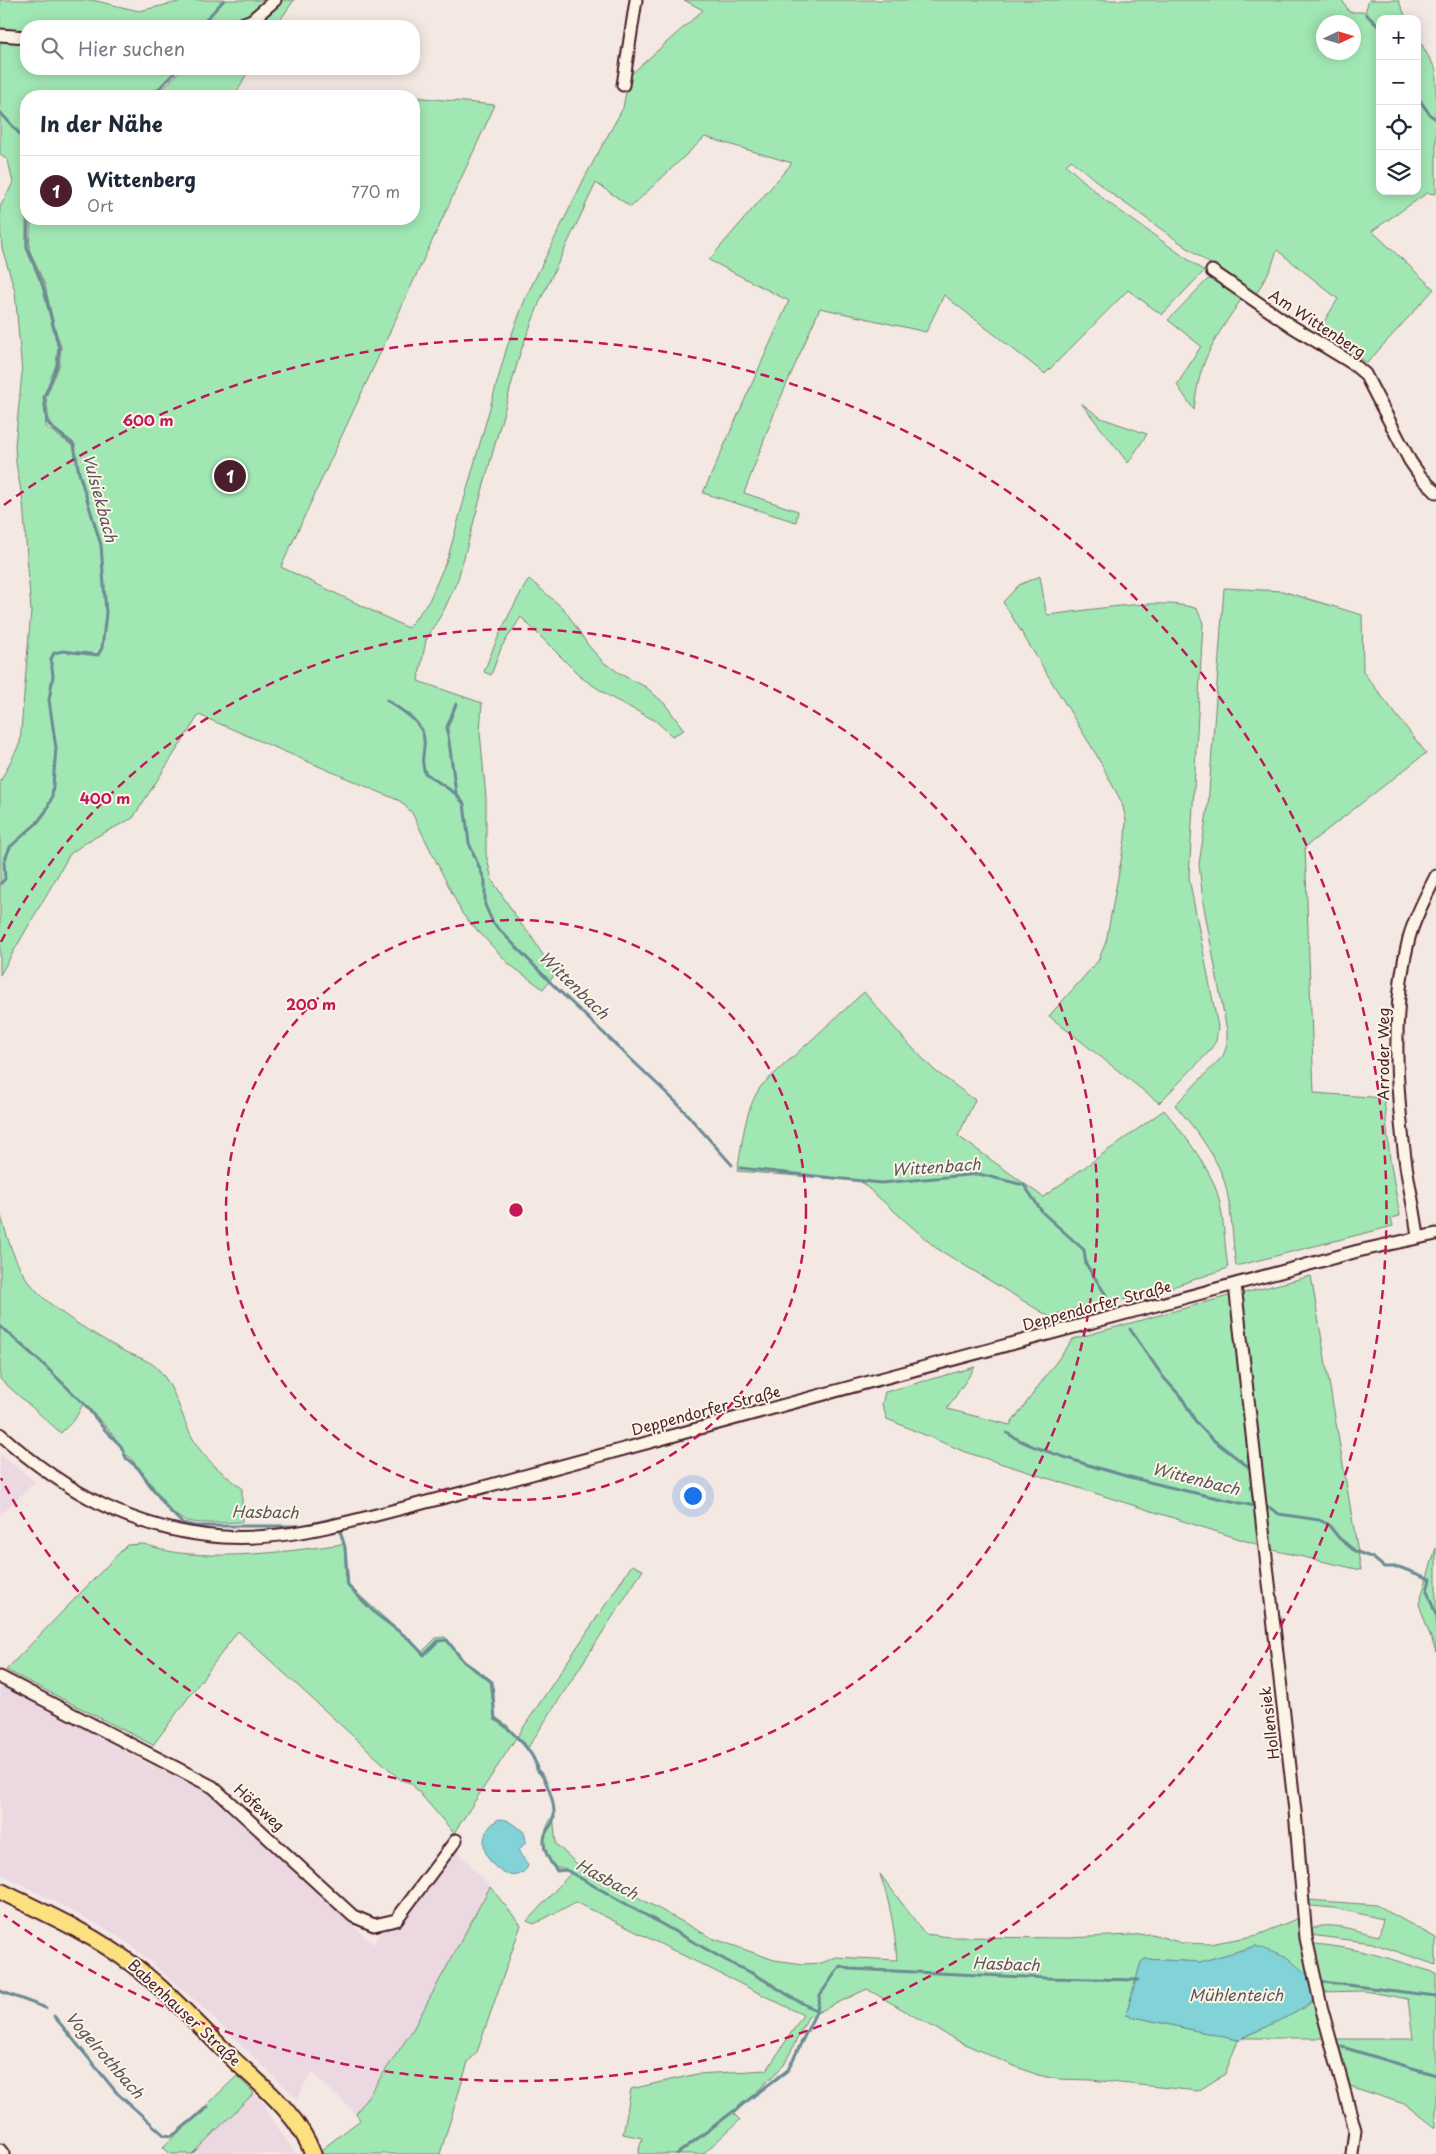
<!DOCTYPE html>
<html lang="de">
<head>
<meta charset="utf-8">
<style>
  :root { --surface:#fff; --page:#f6f6f7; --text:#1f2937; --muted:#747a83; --line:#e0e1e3; --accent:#4a1f2b }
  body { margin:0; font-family:"Playpen Sans",sans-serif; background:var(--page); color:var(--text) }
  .controls { position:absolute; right:15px; top:15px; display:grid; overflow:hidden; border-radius:10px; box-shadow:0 2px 12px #0003 }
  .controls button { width:45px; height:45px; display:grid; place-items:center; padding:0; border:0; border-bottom:1px solid var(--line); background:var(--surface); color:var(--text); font:25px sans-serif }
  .compass { position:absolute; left:1316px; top:15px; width:45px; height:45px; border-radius:50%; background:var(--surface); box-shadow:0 2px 12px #0003; rotate:86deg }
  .you { position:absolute; left:692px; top:1495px; width:18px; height:18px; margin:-12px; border:4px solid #fff; border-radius:50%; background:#1a73e8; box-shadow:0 0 0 8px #1a73e833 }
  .badge { display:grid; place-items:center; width:32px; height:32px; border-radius:50%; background:var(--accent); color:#fff; font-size:16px; font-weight:700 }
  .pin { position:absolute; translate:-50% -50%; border:2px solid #fff; box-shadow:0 1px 5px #0006 }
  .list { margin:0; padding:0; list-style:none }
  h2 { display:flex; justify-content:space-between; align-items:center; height:65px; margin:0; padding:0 20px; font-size:21px }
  h2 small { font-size:16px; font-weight:400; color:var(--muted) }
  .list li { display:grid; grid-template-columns:32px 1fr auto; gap:15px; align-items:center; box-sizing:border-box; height:70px; padding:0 20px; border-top:1px solid var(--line) }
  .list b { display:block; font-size:19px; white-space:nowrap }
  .list p { margin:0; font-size:16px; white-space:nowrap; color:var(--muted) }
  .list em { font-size:16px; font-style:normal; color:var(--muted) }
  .icon { flex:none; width:28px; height:28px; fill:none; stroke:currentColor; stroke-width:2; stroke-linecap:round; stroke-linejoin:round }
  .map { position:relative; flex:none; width:1436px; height:2154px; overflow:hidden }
  .search { position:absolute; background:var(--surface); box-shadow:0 2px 12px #0003; left:20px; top:20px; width:400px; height:55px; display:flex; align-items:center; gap:12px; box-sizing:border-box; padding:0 18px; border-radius:20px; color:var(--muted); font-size:19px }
  .panel { position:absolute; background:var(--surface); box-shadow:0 2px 12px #0003; left:20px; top:90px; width:400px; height:135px; border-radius:20px }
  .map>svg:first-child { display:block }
  .built { fill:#ebd8e1 }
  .green { fill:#a1e7b4; stroke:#768370; fill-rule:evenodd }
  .water { fill:#81d3d8; stroke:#6b8b93 }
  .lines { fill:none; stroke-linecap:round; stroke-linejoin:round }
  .stream { stroke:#6b8b93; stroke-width:3 }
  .minor-casing { stroke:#4a1f2b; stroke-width:15 }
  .major-casing { stroke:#4a1f2b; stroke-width:19 }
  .minor { stroke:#fcf5e5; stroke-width:11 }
  .major { stroke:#fde080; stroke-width:15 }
  .ring { fill:none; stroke:#c2185b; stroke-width:2.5; stroke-dasharray:9 6 }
  .labels { text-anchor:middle; stroke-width:4; stroke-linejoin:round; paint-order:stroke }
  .street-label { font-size:15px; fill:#4a1f2b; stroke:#fcf5e5 }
  .water-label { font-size:16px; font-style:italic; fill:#5a555f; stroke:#fcf5e5 }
  .centre { fill:#c2185b; stroke:#fcf5e5; stroke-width:2.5 }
  .ring-label { font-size:15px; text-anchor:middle; font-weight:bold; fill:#c2185b; stroke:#fcf5e5; stroke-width:4; stroke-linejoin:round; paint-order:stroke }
</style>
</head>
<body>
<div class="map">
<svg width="1436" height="2154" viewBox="0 0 1436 2154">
  <rect width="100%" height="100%" fill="#f4e8e3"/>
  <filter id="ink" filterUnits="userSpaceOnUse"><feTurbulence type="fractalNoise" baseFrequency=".02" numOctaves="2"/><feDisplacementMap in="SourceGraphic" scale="10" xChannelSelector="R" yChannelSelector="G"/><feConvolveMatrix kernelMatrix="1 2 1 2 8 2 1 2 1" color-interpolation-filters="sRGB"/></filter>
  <g filter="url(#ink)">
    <g class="built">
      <polygon points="0,1454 35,1482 0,1515"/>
      <polygon points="0,1684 146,1763 210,1793 373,1944 454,1833 461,1841 456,1849 490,1887 412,2031 356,2114 313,2073 303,2086 298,2100 199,2004 131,1945 110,1931 0,1873"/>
      <polygon points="254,2093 266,2106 266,2110 296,2154 192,2154"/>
    </g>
    <g class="green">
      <path d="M0,0H92L139,11L187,0H269L248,17L213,26H26V69H177L151,96H26V248L42,286L58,348L56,365L44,396L46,427L74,447V443L54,428L49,421L46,397L59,366L61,347L53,322L45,285L29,249L31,219H414V97L495,105L281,567L408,628L429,601L448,557L507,347L526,297L586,175L623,108L629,76L703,10L684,0H1342L1349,12H1365L1369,0H1398L1407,19H1380V191H1417V36L1436,70V194L1427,193L1372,231L1434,289L1367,363L1320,328L1338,299L1277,250L1271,268L1255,296L1112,194L1071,160L1066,165L1106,201L1204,271L1162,315L1128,290L1045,374L944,295L926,332L820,308L777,406L744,493L798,511L796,522L703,493L789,301L709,260L792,163L705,137L631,207L596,183L540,301L520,353L458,579L444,610L426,640L418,681L482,703L480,732L486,798V854L492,880L521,924L531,936L553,971V977L543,989L509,964L463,915L412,813L400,801L199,715L133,818L88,841L70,854L0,975V782L20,743L31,611L23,502L16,463L15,445L22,373L15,291L2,248L0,227V207L13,183L8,160L0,155ZM1324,22H1354V52H1324Z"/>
      <polygon points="279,0 294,0 276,26 250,26"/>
      <polygon points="182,69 249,69 235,96 156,96"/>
      <path d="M1215,278L1242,298C1215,339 1199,358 1194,410L1177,385L1201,346L1168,320L1207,280Z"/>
      <polygon points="1081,403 1101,418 1147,434 1128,463"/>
      <path d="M1040,576L1046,612L1048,615C1084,611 1166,596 1197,609L1203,623L1189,878L1218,1027L1216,1041L1208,1053L1159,1103L1049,1016L1098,961L1106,942L1125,839L1126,820L1122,803L1096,754L1003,602L1019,585Z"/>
      <path d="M529,579L564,609L588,645L603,662L624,676L646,687L665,704L684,730L672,736L656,721L612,698L582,678L521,617L502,646L491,675L484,672C496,639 511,609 529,579Z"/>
      <path d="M1224,588L1282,591L1362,615L1363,672L1426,753L1305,847L1314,1093L1384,1098L1390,1160L1400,1216L1391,1218L1393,1226L1236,1266C1232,1237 1232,1204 1223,1177C1213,1151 1193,1126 1175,1105L1223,1056L1227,1045V1031L1203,902L1199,864L1208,806Z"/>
      <path d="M864,992L904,1039L934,1070L975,1100L958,1136L1043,1197L1164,1110C1182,1132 1202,1157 1214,1184C1224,1207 1224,1242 1228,1268C1195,1279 1162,1292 1128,1299C1101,1304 1076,1305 1050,1317L936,1248L860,1181L737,1171C743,1142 744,1109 762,1085Z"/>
      <path d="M0,1213C5,1229 9,1245 16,1260C33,1300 79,1325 115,1346C126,1354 150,1359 158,1369C175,1387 180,1412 190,1433C201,1457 221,1472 242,1488V1522C227,1522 191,1526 180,1518C167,1511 149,1486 141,1474C137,1467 133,1457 124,1454C117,1436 97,1418 84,1402L75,1419L61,1433L0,1379Z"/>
      <polygon points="1311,1276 1361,1570 1268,1549 1240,1294"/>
      <polygon points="1232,1295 1262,1546 965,1452 887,1419 882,1404 885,1392 975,1367 947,1409 1010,1425 1073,1339"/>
      <path d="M143,1544C155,1547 168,1552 180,1553C234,1559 290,1551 344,1544L346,1583L422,1652L436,1638L445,1637L462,1659L490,1679L494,1716L508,1726L517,1737L632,1565L643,1570L527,1749L516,1738L454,1833L411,1783L401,1780L238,1631L153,1745L6,1670L127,1545Z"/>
      <polygon points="1436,1548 1436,1652 1419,1604"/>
      <path d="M553,1815L556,1844L577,1864L712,1938L774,1960L804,1964L822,1963L836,1957L897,1960C895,1930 890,1903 880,1874L925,1934L950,1937L1069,1938L1152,1934L1182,1943L1210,1944L1258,1935L1301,1917L1311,1978L1256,1946L1200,1962L1145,1959L1141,1962L1126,2015L1238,2040L1225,2074L1198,2091L1091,2080L1057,2079L1038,2075L1009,2064L954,2039L867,1989L808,2017L784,2065L734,2114L740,2120L703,2154H638L642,2138L623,2134L631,2089L697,2074L767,2070L803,2015L576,1902L534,1924L527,1921L571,1873L564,1868H556C538,1849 541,1837 553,1815Z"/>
      <polygon points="490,1887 521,1925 477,2052 468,2062 440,2154 323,2154 321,2150 360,2120 356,2114 412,2031"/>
      <path d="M1307,1900L1376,1905L1436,1938V1965L1372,1943L1310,1935V1929C1330,1920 1359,1932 1379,1936L1383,1919L1334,1908L1311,1906Z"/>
      <path d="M1313,1944C1357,1947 1394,1960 1436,1973V2128L1407,2105L1344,2084L1333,2039H1413L1408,1999L1365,1991L1320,1992L1310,1949Z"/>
      <polygon points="1315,1995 1327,2038 1243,2038 1306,2007 1313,2000"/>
      <polygon points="237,2076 254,2093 192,2154 170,2154 163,2147"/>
    </g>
    <g class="water">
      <path d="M499,1819L507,1820L524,1832L526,1841L519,1850C520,1857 526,1859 528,1866C512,1897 458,1844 499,1819Z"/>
      <polygon points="1256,1946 1288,1958 1311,1978 1315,1995 1313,2000 1295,2013 1238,2040 1126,2015 1141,1962 1145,1959 1200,1962"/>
    </g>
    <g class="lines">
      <g class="stream">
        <polyline points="1366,14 1380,28"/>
        <polyline points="203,23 224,0"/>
        <polyline points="152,96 178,69"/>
        <polyline points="1417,96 1430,115 1436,119"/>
        <polyline points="0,112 26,141"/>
        <path d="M387,700C403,712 427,723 424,746C423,759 421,760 425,773L456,794L464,804L469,843L485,881V905L493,923L551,983L677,1103L732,1165"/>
        <polyline points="456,793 447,727 456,704"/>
        <polyline points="0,884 5,879 4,862 10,847 37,823 46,811 52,797 56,748 49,700 53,676 51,659 54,653 63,651 98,655 102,648 106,613 101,545 79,473 74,445 52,428 47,422 44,397 57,366 59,348 43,286 27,248 28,219"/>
        <polyline points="740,1168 881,1183 979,1174 1024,1185 1043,1213 1084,1250 1086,1264 1106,1295"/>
        <polyline points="0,1326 42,1363 86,1406 105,1430 121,1446 126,1458 138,1468 168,1509 182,1523 195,1526 302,1526 336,1518 337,1522"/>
        <path d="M1007,1433C1025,1445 1046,1451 1067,1458C1128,1479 1191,1492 1254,1506L1250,1468L1212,1439L1196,1422L1182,1398L1164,1378L1130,1329"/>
        <polyline points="1267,1506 1279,1514 1319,1520 1328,1524 1339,1538 1355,1551 1373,1558 1384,1567 1399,1567 1430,1579 1427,1591 1436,1615"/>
        <path d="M339,1528L345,1547L348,1586L376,1614L409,1639L424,1655L438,1641L447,1640L464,1662L492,1682L495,1719C509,1728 536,1752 537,1770C547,1778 555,1804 554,1817C554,1823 547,1829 545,1835C541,1848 549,1861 557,1871L566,1870L736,1966C765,1976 788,1999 817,2010L820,1995L840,1966L850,1969L1047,1978L1138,1980"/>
        <polyline points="1323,1982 1436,1996"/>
        <polyline points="0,1991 46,2008"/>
        <polyline points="54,2016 117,2093 164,2135 171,2136 175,2134 208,2107"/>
        <polyline points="1342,2047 1436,2075"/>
        <polyline points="677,2154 788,2070 817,2010"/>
      </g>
      <defs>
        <g id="minor">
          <polyline points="236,26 252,20 275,0"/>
          <polyline points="0,35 26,37"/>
          <polyline points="623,85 636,0"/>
          <polyline points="1212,271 1293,327 1352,363 1365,374 1410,461 1421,477 1436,492"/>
          <path d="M1418,1237C1415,1210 1408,1184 1405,1158C1396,1087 1391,1009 1409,938C1415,916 1426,896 1436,876"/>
          <polyline points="1235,1285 1295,1811 1306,1938 1321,2006 1355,2130 1352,2154"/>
          <path d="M0,1434C65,1492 135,1531 223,1537C290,1541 355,1520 419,1504C500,1483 581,1461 661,1439C893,1374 1126,1314 1358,1251L1436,1234"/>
          <polyline points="0,1677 213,1787 353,1916 374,1925 396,1920 456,1840"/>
          <polyline points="0,2150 3,2154"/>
        </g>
        <path id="major" d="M0,1891C45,1913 93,1934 133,1965C169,1992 200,2027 233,2059C263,2087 298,2114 313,2154"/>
      </defs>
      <use href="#minor" class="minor-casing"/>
      <use href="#major" class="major-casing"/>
      <use href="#minor" class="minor"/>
      <use href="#major" class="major"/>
    </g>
  </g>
  <g class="ring">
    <circle cx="516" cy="1210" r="290"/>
    <path d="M1 942A581 581 0 1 1 1 1478"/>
    <path d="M4 505A871 871 0 1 1 4 1915"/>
  </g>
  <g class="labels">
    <g class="street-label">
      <text transform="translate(1317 324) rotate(33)" y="5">Am Wittenberg</text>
      <text transform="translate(1384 1054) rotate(-90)" y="5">Arroder Weg</text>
      <text transform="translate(1097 1306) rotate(-15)" y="5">Deppendorfer Straße</text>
      <text transform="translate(706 1411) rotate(-15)" y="5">Deppendorfer Straße</text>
      <text transform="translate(1270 1723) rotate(-97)" y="5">Hollensiek</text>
      <text transform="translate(259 1808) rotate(42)" y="5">Höfeweg</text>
      <text transform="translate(184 2013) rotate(43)" y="5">Babenhauser Straße</text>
    </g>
    <g class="water-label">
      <text transform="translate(100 498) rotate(75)" y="6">Vulsiekbach</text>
      <text transform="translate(574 985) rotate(44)" y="6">Wittenbach</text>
      <text transform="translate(936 1167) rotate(-4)" y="6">Wittenbach</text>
      <text transform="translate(1196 1479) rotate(14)" y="6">Wittenbach</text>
      <text transform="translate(265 1512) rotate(1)" y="6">Hasbach</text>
      <text transform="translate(607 1879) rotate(28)" y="6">Hasbach</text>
      <text transform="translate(1006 1964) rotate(2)" y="6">Hasbach</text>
      <text x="1236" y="2001">Mühlenteich</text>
      <text transform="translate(105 2055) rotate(49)" y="6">Vogelrothbach</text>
    </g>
  </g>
  <circle cx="516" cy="1210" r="8" class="centre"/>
  <g class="ring-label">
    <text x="148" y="426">600 m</text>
    <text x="105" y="804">400 m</text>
    <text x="311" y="1010">200 m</text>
  </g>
</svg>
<div class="controls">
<button>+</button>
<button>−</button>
<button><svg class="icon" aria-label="locate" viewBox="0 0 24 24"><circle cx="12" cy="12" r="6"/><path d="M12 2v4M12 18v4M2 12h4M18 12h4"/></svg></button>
<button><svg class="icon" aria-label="layers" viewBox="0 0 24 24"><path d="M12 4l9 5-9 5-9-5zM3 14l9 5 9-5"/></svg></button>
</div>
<svg class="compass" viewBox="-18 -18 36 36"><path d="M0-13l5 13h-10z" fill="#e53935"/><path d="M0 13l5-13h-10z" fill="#747a83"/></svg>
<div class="you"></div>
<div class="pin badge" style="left:230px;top:476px">1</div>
<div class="search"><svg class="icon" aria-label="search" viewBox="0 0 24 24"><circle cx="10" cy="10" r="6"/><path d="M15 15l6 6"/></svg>Hier suchen</div>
<section class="panel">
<h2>In der Nähe<small></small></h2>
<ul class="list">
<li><span class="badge">1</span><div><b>Wittenberg</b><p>Ort</p></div><em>770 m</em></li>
</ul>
</section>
</div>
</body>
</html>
